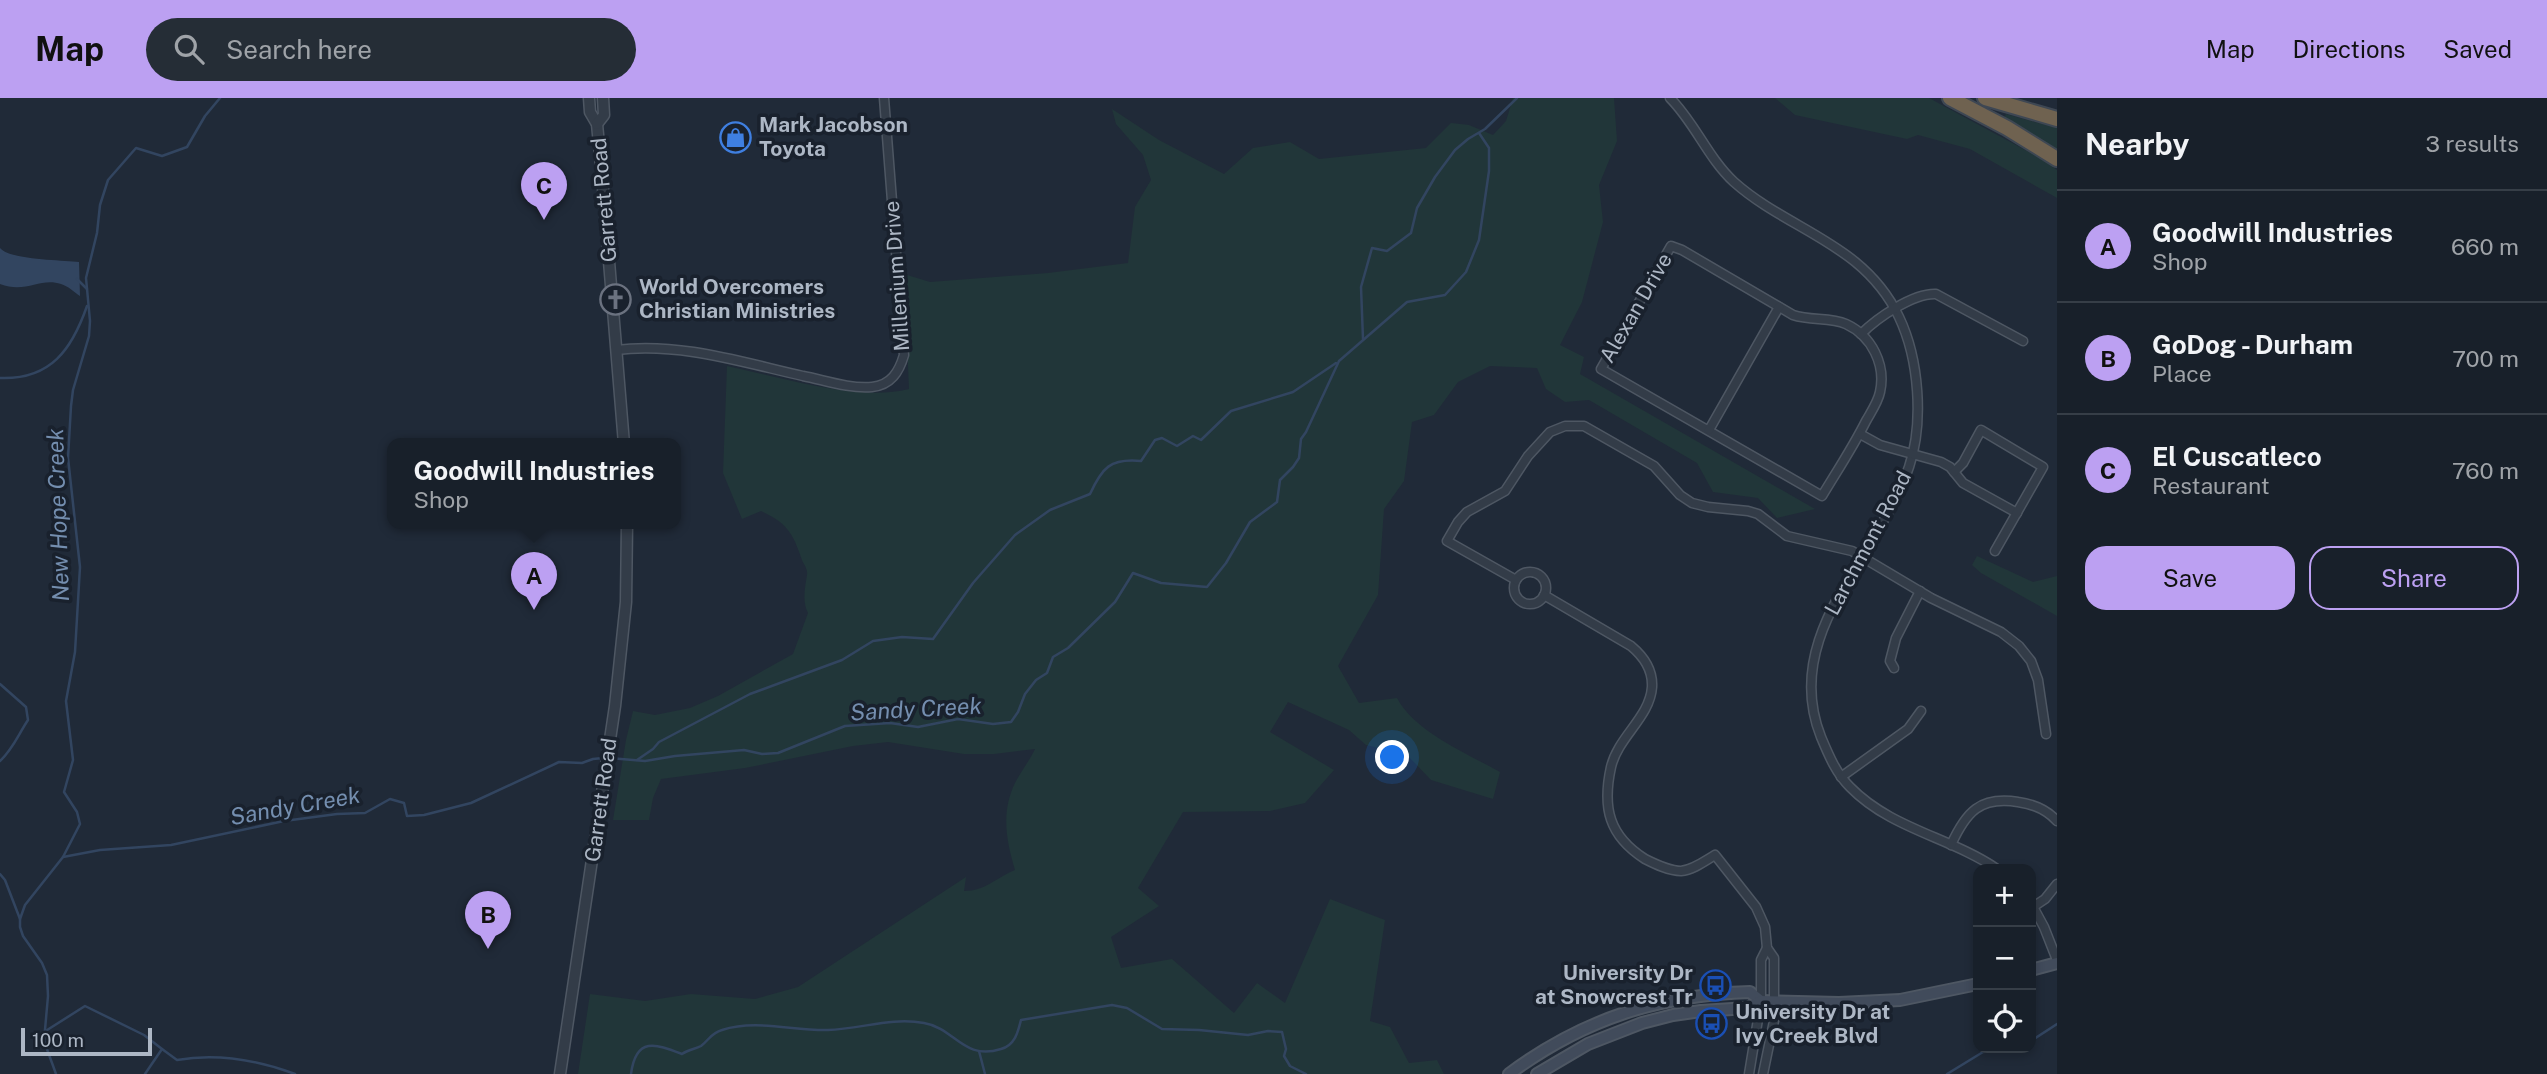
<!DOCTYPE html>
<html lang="en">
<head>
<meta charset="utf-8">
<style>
  :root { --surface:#18202a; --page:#252d36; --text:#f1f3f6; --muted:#9fa3a8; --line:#363e47; --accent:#bca0f2 }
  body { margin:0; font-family:"Public Sans",sans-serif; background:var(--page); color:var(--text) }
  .controls { position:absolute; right:21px; bottom:21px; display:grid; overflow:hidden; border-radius:14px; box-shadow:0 4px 10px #0003 }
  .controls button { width:63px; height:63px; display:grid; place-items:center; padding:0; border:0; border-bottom:2px solid var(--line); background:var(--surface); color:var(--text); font:35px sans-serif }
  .scale { position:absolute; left:21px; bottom:18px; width:131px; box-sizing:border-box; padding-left:7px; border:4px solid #adb7c5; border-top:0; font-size:19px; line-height:24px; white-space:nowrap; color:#adb7c5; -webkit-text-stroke:5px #19212d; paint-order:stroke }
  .you { position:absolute; left:1393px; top:660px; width:24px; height:24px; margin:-18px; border:5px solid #fff; border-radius:50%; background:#1a73e8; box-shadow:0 0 0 10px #1a73e833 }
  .badge { display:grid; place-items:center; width:46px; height:46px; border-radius:50%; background:var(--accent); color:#111; font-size:23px; font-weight:700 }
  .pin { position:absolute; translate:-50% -58px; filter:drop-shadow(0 2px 4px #0008) }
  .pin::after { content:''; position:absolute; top:37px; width:24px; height:21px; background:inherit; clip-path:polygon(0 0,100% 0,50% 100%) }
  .popup { position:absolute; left:387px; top:340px; width:294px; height:91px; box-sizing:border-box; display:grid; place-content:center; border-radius:14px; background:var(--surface); filter:drop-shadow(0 2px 5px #0005); font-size:23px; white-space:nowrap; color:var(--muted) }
  .popup b { font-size:26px; color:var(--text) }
  .popup::after { content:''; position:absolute; left:50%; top:100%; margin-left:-14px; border:14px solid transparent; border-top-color:var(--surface) }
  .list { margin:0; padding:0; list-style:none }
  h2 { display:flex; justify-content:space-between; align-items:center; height:91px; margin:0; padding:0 28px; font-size:30px }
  h2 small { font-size:23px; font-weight:400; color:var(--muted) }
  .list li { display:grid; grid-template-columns:46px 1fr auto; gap:21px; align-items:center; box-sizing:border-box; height:112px; padding:0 28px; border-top:2px solid var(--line) }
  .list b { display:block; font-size:26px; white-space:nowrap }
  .list p { margin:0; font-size:23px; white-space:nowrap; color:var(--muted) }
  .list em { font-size:23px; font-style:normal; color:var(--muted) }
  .actions { display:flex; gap:14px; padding:21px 28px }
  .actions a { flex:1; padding:16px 0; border:2px solid var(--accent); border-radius:21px; text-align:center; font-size:24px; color:var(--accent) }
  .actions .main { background:var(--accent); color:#111 }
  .icon { flex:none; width:38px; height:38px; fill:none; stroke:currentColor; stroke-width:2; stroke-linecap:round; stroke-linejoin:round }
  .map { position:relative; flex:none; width:2057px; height:976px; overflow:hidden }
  header { display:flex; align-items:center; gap:42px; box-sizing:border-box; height:98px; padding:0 35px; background:var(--accent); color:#111 }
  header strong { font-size:33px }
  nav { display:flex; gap:38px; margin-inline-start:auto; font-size:24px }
  .search { width:490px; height:63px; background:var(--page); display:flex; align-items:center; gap:18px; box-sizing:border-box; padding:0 24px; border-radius:38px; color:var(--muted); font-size:26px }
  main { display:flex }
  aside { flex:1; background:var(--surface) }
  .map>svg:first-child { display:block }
  .green { fill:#213639 }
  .water { fill:#324560 }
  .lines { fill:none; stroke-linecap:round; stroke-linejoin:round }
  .stream { stroke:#324560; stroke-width:2.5 }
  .minor-casing { stroke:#4e5763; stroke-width:11 }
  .tertiary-casing { stroke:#4e5763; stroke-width:13 }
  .secondary-casing { stroke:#4e5763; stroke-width:14 }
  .motorway-casing { stroke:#3e4753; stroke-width:18 }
  .minor { stroke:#333c48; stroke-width:8 }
  .tertiary { stroke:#333c48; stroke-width:10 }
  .secondary { stroke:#414b5b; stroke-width:10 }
  .motorway { stroke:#6f6250; stroke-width:14 }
  .labels { text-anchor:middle; stroke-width:7; stroke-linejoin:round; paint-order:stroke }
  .poi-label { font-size:21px; font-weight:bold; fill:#adb7c5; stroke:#19212d; text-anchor:start }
  .street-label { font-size:21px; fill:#adb7c5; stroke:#19212d }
  .water-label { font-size:23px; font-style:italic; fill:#748eaf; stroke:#19212d }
</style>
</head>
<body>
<header>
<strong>Map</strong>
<div class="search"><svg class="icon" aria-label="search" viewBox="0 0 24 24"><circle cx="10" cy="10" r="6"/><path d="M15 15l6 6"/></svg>Search here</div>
<nav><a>Map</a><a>Directions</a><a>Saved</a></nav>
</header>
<main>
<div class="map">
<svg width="2057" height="976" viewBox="0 0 2057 976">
  <rect width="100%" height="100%" fill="#202a38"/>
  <g class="green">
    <path d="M1513,0H1614L1617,43L1599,87L1603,124L1582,204L1560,247L1584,259L1580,276L1815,411L1777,420L1758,400L1713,394L1697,365L1589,302L1565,304L1546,291L1537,270L1490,268L1458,284L1434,317L1412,324L1404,383L1384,411L1378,497L1338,568L1359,605L1397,600C1415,634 1466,655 1500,674L1493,701L1431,682L1407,657L1366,647L1349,632L1288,604L1270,634L1334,672L1305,705L1270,713L1183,714L1138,790L1159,808L1111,839L1121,870L1172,861L1234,915L1257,885L1285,905L1330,801L1385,822L1370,923L1390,929L1409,965L1437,962L1444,976H578L590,896L645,903L691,896L755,901L798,889L966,779L964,793C986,793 995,780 1015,772C1006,742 1001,714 1015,685C1021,673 1030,662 1035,651L994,656H964L888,644L853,648L745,670L661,681L653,700L649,722H613L626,642L633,613L655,617L690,610L718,598L793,556L808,515C802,504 805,489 807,477C808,471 804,467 802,462C793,435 787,425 761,413L742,421L723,375L727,268C779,279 858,304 909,291L904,176L930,184L1048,175L1128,165L1135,109L1151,82L1143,57L1116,26L1112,11L1159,42L1224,76L1253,50L1290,44L1319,61L1426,50L1451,25L1469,27L1493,37L1506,23Z"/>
    <polygon points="1775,0 1929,0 2040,60 2057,72 2057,100 1970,51 1918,37 1907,41 1795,17"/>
    <polygon points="2006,16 2057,30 2057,56 2003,22"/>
    <polygon points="1977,458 2033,484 2057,478 2057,518 1981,475 1972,467"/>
  </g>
  <path class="water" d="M0,150C10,162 61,162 79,164L80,198C74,194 68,188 61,186C40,179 26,196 0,186Z"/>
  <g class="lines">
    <g class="stream">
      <polyline points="77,181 87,191"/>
      <polyline points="1363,241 1361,189 1372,150 1387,153 1411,135 1417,110 1435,79 1455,52 1468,41 1485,31 1517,0"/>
      <path d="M0,280C51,282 72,251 87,208"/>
      <path d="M0,586L26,609L28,622C18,637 13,651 0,663"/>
      <polyline points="609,660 645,663 675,658 744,652 762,656 778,655 845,628 890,625 918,629 958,621 993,626 1011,624 1018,614 1025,596 1036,582 1047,575 1053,559 1068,550 1115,504 1133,475 1161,485 1207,489 1226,465 1250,424 1277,404 1280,382 1293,369 1299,360 1301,341 1306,334 1339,263 1407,204 1445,197 1466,174 1479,142 1489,73 1489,50 1479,35"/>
      <path d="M637,662L653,651L659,644L750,596L842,562L873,543L902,539L933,541L973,485L1015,437L1050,412L1090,396C1102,370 1110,360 1141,363L1155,342L1162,340L1177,348L1193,338L1201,342L1231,313L1293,294L1336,265"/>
      <polyline points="63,759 100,752 171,747 284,723 337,716 365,715 390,701 404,705 407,718 424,717 471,705 559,664 582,665 593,661 603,660"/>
      <polyline points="0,776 5,782 20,821"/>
      <polyline points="44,934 85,908 144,937 162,951 145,976"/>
      <polyline points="2031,943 2057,926"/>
      <path d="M162,951L177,962C217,955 257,962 295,976"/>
      <polyline points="979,953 985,976"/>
      <polyline points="56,976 44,943 48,898 47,877 42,865 23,838 20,829 20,821 25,807 63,759 80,726 77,714 64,694 73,662 66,603 75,554 80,469 68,360 71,308 73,292 89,238 90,223 86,180 97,135 100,107 108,82 136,50 162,58 187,49 205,18 220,0"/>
      <path d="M631,976C636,938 656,946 682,956C688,952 695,951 701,948C709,942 711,935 722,932C756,921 793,933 828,932C861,931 891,919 924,925C955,930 963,963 1001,951C1015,947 1018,934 1021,922L1112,907L1127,910L1162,931L1199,932L1248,937L1268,933L1282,934L1286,951L1284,958L1290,968L1306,976"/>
      <polyline points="1947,976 1983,954 2014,950"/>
    </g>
    <defs>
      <g id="minor">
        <path d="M1670,0C1695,25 1708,60 1734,84C1789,133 1864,145 1899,219C1919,261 1924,324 1909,369C1878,459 1780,536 1821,639C1829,658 1836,675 1850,689C1891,731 1950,739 1997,771"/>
        <path d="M1671,148L1682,152L1793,217C1811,223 1830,219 1846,226C1872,238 1886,267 1880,294C1878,304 1871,314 1866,323C1853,349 1837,373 1822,398L1601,271Z"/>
        <path d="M1861,236C1877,220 1913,195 1936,196L2023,243"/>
        <path d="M616,252C679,244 741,264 803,278C824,282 849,291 872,289C891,287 899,274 904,257L884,0"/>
        <polyline points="1709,332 1779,209"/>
        <polyline points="1860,336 1880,347 1941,364 1950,369 1963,385 2017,415"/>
        <polyline points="1954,374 1963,365 1981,332 2043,369 1995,453"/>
        <circle cx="1530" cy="490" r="16"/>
        <polyline points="1516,482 1447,443 1458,424 1467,414 1505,393 1528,358 1550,334 1565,328 1584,328 1654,368 1680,397 1692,405 1708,409 1748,413 1758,416 1787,438 1852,453 1931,500 2001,534 2019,548 2031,563 2038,582 2046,636"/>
        <path d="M1544,497L1631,548C1643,558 1653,571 1652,589C1650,619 1618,639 1611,669C1602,710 1609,738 1645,761C1655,766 1669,773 1681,773C1693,772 1705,763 1715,757L1756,809L1765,829L1767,850L1774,860V923L1763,976"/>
        <polyline points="1894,570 1890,563 1896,540 1920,493"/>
        <polyline points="1841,679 1908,631 1921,613"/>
        <path d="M1951,747C1966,714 1980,698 2018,704C2033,706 2047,712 2057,723"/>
        <polyline points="2031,805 2044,829 2057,862"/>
        <polyline points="2033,809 2045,801 2057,786"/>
        <polyline points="1749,976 1761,903 1761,862 1767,850"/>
      </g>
      <g id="tertiary">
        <polyline points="589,0 590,14 597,26 602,78 624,346"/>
        <polyline points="597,26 604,17 603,0"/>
        <polyline points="560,976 615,608 626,504 627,426"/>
      </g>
      <g id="secondary">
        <polyline points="2031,872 2057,865"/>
        <path d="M1509,976C1583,921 1659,897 1750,894L1761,903"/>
        <polyline points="1537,976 1588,946 1642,925 1673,917 1701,913 1748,910 1761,903 1839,905 1900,902 1978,886"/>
      </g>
      <g id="motorway">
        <polyline points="1950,0 2007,30 2057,61"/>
        <polyline points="1985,0 2057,21"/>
      </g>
    </defs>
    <use href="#minor" class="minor-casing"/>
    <use href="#tertiary" class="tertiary-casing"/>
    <use href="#secondary" class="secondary-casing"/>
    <use href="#motorway" class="motorway-casing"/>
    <use href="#minor" class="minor"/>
    <use href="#tertiary" class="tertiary"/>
    <use href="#secondary" class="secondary"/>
    <use href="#motorway" class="motorway"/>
  </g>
  <defs>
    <symbol id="shop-ring" viewBox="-11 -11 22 22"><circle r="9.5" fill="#19212d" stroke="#3f7fe0" stroke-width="1.5"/><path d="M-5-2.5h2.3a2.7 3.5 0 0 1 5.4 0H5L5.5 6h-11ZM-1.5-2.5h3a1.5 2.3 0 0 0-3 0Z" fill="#3f7fe0"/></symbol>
    <symbol id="church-ring" viewBox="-11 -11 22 22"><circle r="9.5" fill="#19212d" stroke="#6b7280" stroke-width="1.5"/><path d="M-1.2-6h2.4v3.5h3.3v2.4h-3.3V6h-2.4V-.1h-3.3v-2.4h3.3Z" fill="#6b7280"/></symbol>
    <symbol id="bus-ring" viewBox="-11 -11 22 22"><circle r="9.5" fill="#19212d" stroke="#1a4fb4" stroke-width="1.5"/><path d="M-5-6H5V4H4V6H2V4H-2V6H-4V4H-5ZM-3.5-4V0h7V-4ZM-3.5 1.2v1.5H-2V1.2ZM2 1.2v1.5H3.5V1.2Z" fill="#1a4fb4"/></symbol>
  </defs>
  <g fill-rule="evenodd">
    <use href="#shop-ring" x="718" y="22" width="35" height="35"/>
    <use href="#church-ring" x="598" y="184" width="35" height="35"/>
    <use href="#bus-ring" x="1698" y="870" width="35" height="35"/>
    <use href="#bus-ring" x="1694" y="908" width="35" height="35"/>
  </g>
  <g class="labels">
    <g class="poi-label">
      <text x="759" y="34">Mark Jacobson<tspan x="759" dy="24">Toyota</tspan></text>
      <text x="639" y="196">World Overcomers<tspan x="639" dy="24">Christian Ministries</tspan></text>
      <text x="1693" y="882" text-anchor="end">University Dr<tspan x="1693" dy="24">at Snowcrest Tr</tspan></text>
      <text x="1735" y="921">University Dr at<tspan x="1735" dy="24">Ivy Creek Blvd</tspan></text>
    </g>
    <g class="street-label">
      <text transform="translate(604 102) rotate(-95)" y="7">Garrett Road</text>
      <text transform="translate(897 178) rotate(-94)" y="7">Millenium Drive</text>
      <text transform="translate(1636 210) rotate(-60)" y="7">Alexan Drive</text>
      <text transform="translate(1868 445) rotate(-62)" y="7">Larchmont Road</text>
      <text transform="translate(601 702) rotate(-82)" y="7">Garrett Road</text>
    </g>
    <g class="water-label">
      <text transform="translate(58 417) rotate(-92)" y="8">New Hope Creek</text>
      <text transform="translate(916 611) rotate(-3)" y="8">Sandy Creek</text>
      <text transform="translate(295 708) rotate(-10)" y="8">Sandy Creek</text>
    </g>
  </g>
</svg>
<div class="controls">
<button>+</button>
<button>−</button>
<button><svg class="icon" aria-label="locate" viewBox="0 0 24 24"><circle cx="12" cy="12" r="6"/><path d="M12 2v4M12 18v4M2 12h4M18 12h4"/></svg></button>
</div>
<div class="scale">100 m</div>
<div class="you"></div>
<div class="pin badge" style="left:534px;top:512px">A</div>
<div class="popup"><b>Goodwill Industries</b>Shop</div>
<div class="pin badge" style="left:488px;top:851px">B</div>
<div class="pin badge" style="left:544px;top:122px">C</div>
</div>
<aside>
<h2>Nearby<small>3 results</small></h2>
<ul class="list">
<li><span class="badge">A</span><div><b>Goodwill Industries</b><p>Shop</p></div><em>660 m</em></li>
<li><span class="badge">B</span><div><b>GoDog - Durham</b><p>Place</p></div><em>700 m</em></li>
<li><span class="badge">C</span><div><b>El Cuscatleco</b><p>Restaurant</p></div><em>760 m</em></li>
</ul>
<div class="actions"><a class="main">Save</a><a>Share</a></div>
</aside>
</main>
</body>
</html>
